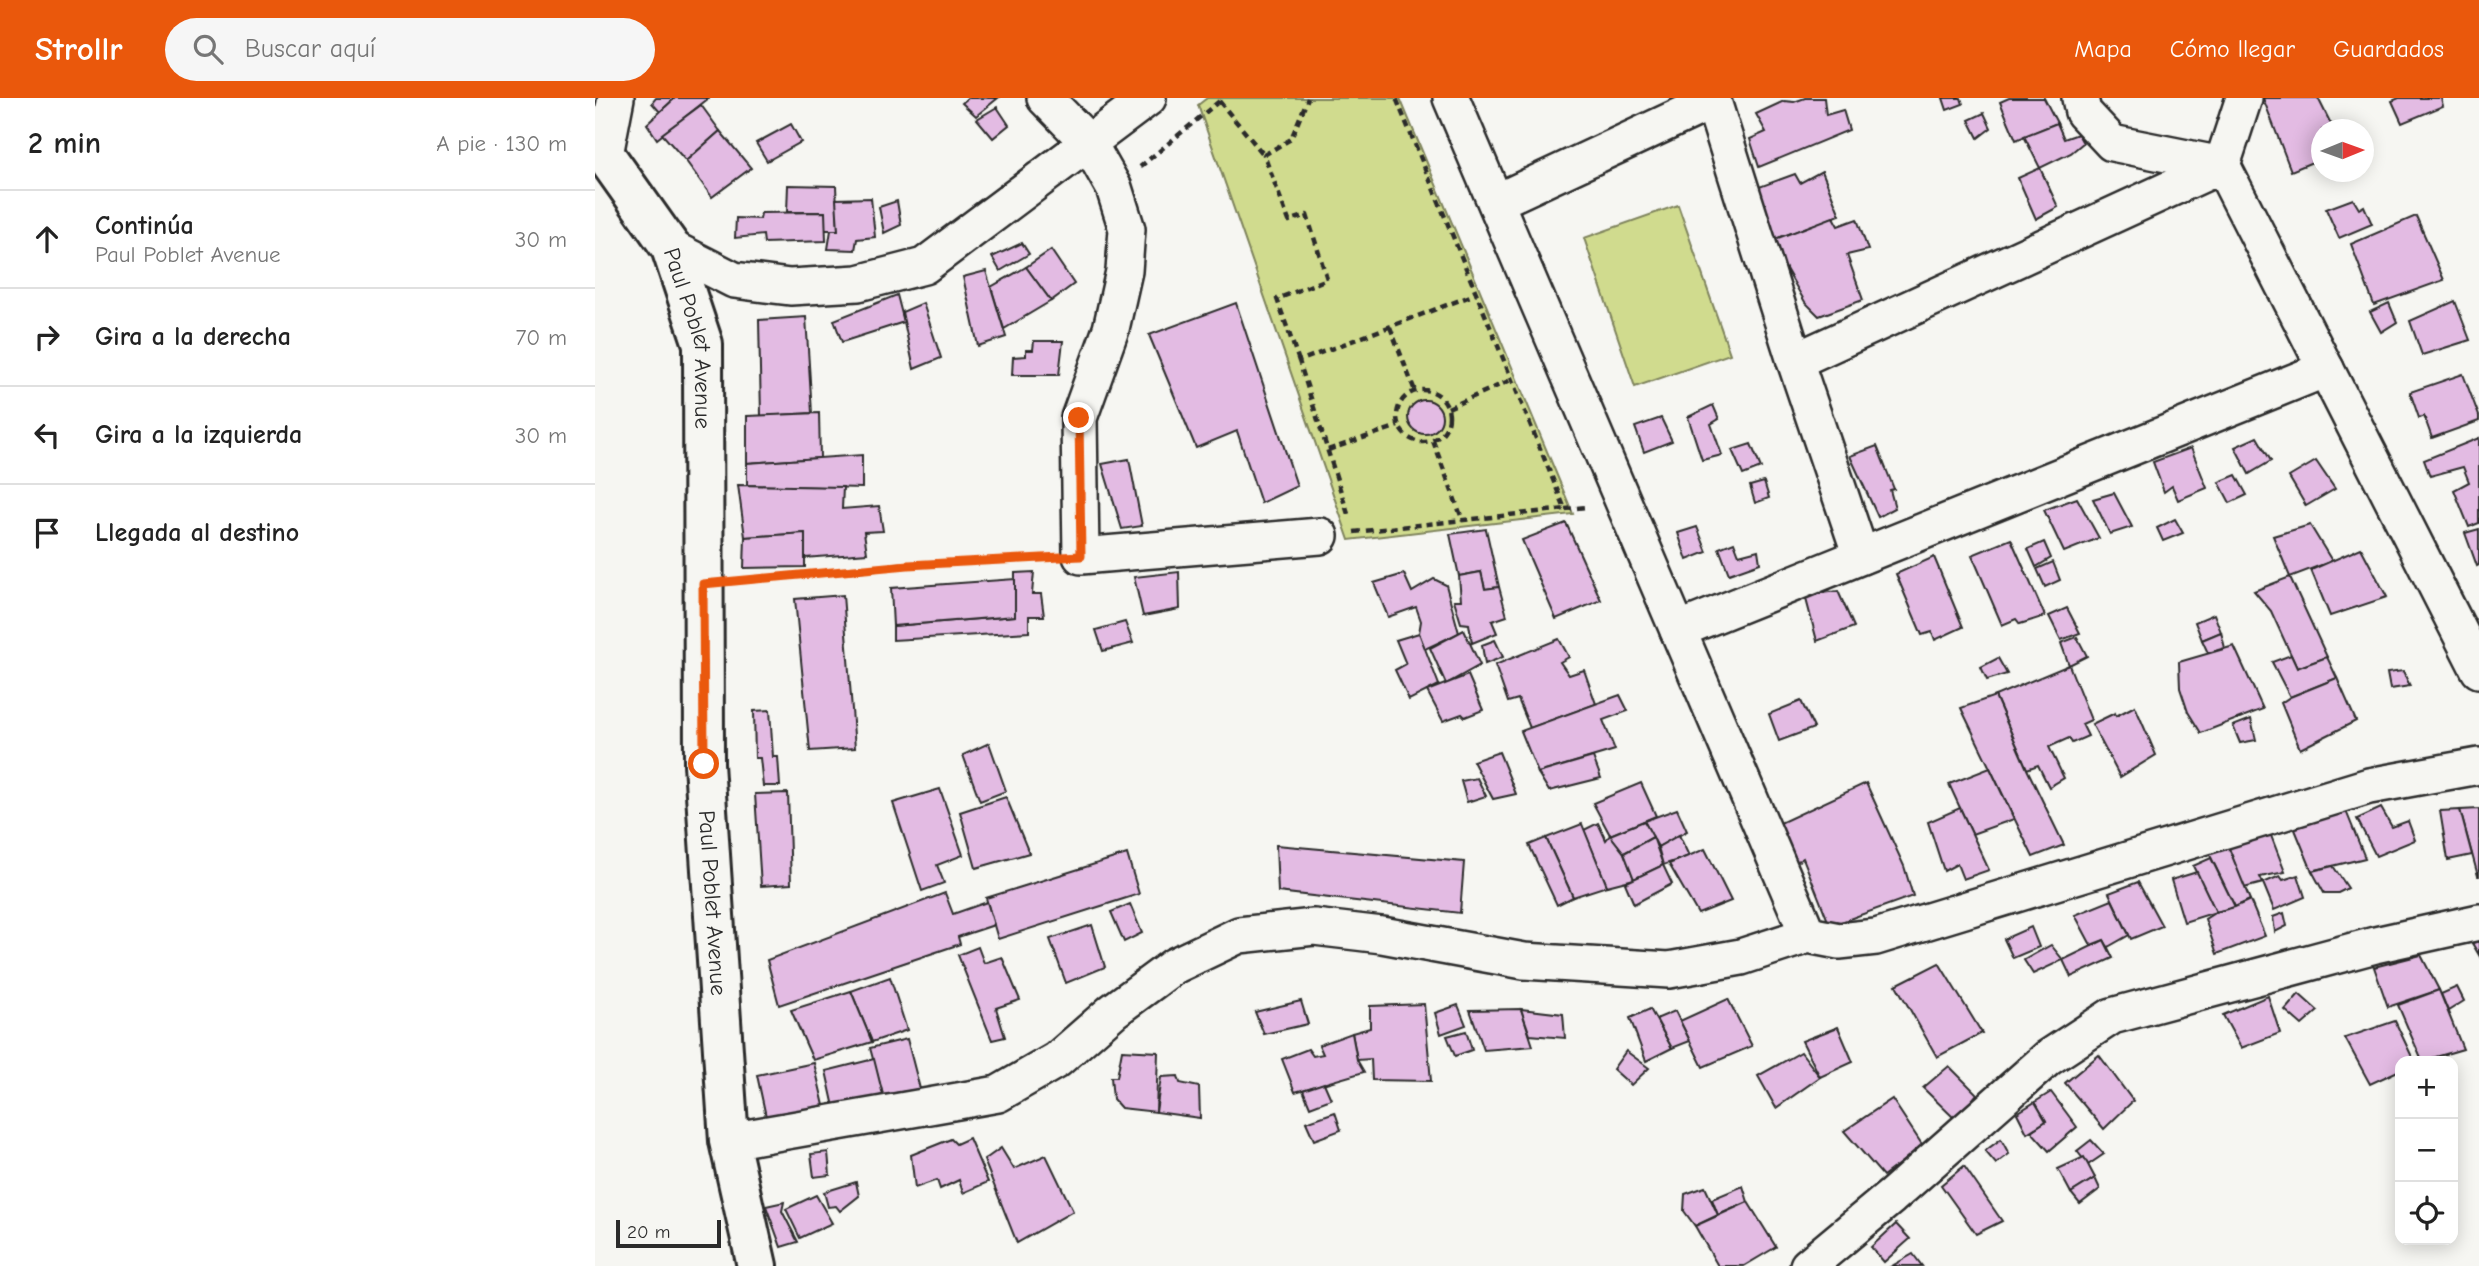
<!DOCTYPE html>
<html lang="es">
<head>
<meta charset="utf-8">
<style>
  :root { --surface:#fff; --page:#f6f6f6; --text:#222; --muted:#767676; --line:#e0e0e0; --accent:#ea580c }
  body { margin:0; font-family:"Comic Neue",sans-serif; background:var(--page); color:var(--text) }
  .controls { position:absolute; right:21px; bottom:21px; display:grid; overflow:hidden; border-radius:14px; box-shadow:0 4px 18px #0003 }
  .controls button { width:63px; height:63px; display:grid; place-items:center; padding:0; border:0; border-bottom:2px solid var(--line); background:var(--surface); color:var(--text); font:35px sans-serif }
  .compass { position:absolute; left:1716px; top:21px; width:63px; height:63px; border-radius:50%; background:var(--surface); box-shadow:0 4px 18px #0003; rotate:89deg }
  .scale { position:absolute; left:21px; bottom:18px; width:105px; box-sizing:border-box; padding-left:7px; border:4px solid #2b2b2b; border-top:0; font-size:19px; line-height:24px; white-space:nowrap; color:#2b2b2b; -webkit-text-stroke:5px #f6f6f2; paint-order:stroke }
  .stop { position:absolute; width:21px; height:21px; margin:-16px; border:5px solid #ea580c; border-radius:50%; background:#fff }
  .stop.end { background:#ea580c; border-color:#fff; box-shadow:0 2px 7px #0008 }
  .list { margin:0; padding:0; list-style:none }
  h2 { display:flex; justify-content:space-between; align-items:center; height:91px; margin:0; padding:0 28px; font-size:30px }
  h2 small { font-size:23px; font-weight:400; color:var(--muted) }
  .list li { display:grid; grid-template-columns:46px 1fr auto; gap:21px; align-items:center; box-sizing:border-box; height:98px; padding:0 28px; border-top:2px solid var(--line) }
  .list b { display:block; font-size:26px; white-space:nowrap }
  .list p { margin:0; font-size:23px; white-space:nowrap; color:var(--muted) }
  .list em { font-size:23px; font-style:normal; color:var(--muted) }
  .icon { flex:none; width:38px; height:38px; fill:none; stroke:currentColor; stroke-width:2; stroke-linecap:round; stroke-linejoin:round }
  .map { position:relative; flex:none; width:1884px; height:1168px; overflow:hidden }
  header { display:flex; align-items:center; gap:42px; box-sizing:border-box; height:98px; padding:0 35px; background:var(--accent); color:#fff }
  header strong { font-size:33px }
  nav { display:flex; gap:38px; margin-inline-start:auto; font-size:24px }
  .search { width:490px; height:63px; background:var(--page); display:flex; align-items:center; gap:18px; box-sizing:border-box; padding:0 24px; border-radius:38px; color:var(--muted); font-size:26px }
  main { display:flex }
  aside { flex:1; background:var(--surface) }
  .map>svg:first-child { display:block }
  .green { fill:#d0db8e; stroke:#7e835c; stroke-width:2 }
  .building { fill:#e3bbe3; stroke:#2b2b2b; stroke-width:2 }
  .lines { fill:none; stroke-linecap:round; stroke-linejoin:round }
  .minor-casing { stroke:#2b2b2b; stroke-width:40 }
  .major-casing { stroke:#2b2b2b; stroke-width:44 }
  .path { stroke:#2b2b2b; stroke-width:4.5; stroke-dasharray:7 5; stroke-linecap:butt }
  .minor { stroke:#f6f6f2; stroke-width:35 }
  .major { stroke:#f6f6f2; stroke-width:38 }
  .route { stroke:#ea580c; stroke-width:9 }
  .labels { text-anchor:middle; stroke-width:7; stroke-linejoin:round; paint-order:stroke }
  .street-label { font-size:23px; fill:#2b2b2b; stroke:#f6f6f2 }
</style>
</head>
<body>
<header>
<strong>Strollr</strong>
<div class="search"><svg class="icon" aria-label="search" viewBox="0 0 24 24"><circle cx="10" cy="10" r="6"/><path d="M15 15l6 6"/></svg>Buscar aquí</div>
<nav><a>Mapa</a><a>Cómo llegar</a><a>Guardados</a></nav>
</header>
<main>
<aside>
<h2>2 min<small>A pie · 130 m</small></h2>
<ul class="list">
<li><svg class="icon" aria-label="ahead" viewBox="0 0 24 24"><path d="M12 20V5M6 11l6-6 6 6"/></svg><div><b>Continúa</b><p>Paul Poblet Avenue</p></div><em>30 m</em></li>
<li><svg class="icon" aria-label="right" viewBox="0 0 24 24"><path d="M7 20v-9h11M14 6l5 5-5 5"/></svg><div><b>Gira a la derecha</b></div><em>70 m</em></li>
<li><svg class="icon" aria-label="left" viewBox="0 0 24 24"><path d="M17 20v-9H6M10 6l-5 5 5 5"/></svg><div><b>Gira a la izquierda</b></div><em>30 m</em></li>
<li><svg class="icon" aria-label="arrive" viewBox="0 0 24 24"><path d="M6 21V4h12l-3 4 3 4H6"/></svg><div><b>Llegada al destino</b></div></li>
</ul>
</aside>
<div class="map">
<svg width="1884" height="1168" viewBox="0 0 1884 1168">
  <rect width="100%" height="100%" fill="#f6f6f2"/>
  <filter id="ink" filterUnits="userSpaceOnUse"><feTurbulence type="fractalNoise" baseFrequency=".0143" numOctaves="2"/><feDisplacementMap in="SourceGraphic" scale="14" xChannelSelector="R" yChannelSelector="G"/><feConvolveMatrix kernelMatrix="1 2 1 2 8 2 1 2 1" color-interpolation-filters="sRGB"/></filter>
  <g filter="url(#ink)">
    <g class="green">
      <polygon points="612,0 805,0 978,416 754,442 603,7"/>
      <polygon points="1083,107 1135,256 1040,289 989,140"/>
    </g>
    <g class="building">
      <polygon points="61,0 80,0 65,14 57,5"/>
      <polygon points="80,0 114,0 62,41 52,26"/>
      <polygon points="373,0 403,0 381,18 367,5"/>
      <polygon points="1210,0 1229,0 1231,17 1248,12 1254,32 1164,69 1155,41 1171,34 1161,16 1189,3 1199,4"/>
      <polygon points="1348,0 1366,0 1368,6 1352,12"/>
      <polygon points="1414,0 1449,0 1462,25 1421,42 1405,4"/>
      <polygon points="1668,0 1723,0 1739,32 1727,32 1727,60 1696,73"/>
      <polygon points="1804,0 1846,0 1848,8 1807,25 1797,3"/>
      <polygon points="106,7 125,33 91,63 67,36"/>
      <polygon points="402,9 414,27 398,40 382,21"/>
      <polygon points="1389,15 1396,30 1383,40 1374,22"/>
      <polygon points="1462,25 1469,41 1483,36 1488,45 1476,55 1445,70 1429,38"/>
      <polygon points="196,26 206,44 172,63 161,45"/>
      <polygon points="125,33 156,70 117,99 91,63"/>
      <polygon points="1445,70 1463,109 1441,121 1423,80"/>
      <polygon points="1227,73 1245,117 1175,143 1156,92 1200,76 1205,85"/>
      <polygon points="193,87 241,88 243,132 230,132 230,114 192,114"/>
      <polygon points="276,100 280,139 262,141 260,152 233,151 236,132 243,132 241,101"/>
      <polygon points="1758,101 1764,111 1769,108 1777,126 1744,140 1731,111"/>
      <polygon points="302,103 306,127 289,135 284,109"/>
      <polygon points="230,114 231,143 169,145 168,137 140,140 141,120 165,121 166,115"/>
      <polygon points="1821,118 1849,182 1779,207 1756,146"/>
      <polygon points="1238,119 1243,128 1262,121 1273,152 1252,157 1268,202 1224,218 1210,204 1175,143"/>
      <polygon points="427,145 434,156 405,173 397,159"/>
      <polygon points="456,152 479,186 456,203 431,169"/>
      <polygon points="431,169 456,203 409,231 396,189"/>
      <polygon points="391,173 411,239 383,248 368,179"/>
      <polygon points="302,197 309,224 247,244 239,222"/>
      <polygon points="1860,203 1875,242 1827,257 1815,223"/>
      <polygon points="328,205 346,260 319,271 307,214"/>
      <polygon points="641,205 702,388 666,405 642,333 601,350 554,237"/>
      <polygon points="1794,205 1802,224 1786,234 1775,214"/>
      <polygon points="211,219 217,315 166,318 164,222"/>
      <polygon points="439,243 468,243 464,277 417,277 418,259 431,258 431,252 438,252"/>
      <polygon points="1868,276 1884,318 1884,323 1837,340 1829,318 1824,320 1815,294"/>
      <circle cx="830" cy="319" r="17"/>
      <polygon points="1118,307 1124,321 1116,326 1127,357 1107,362 1093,319"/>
      <polygon points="224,315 225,360 152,365 152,318"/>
      <polygon points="1066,320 1077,343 1049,354 1040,329"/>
      <polygon points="1662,339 1676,363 1654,376 1640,349"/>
      <polygon points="1884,340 1884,425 1874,429 1859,392 1874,384 1868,369 1835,378 1829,362"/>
      <polygon points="1156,346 1166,370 1148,377 1137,352"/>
      <polygon points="1282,348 1299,391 1295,392 1300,410 1283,419 1255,358"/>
      <polygon points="1596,350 1612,390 1583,402 1577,388 1569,394 1558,364"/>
      <polygon points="267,357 267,390 152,387 152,365"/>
      <polygon points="534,361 547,428 527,431 507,366"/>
      <polygon points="1721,363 1740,391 1711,408 1694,379"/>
      <polygon points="1641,377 1652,397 1635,405 1624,384"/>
      <polygon points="1169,384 1174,400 1160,405 1155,388"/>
      <polygon points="143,387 248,389 247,411 284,408 288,433 269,434 272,455 210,460 210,435 150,439"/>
      <polygon points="1519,395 1537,429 1515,436 1498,401"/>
      <polygon points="1482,400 1504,440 1469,454 1449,412"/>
      <polygon points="1580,421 1588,435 1568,443 1562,430"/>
      <polygon points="971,425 1006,502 961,521 927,442"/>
      <polygon points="1715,427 1737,463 1695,479 1678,438"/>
      <polygon points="1102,429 1112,454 1092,462 1083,435"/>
      <polygon points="891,431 904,489 890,491 886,474 864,478 855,436"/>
      <polygon points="1884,431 1884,467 1882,468 1870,435"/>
      <polygon points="210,435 210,469 149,470 150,439"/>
      <polygon points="1416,441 1450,518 1425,526 1421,521 1407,527 1377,457"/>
      <polygon points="1139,444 1144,457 1163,452 1165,465 1134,476 1124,450"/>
      <polygon points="1449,444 1456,460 1441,469 1433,451"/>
      <polygon points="1766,450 1792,499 1735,518 1716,472"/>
      <polygon points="1339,459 1368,529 1340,542 1337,534 1327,537 1301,476"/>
      <polygon points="1458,464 1465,482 1450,489 1442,471"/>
      <polygon points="439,474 437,496 446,496 449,518 434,518 434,534 298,542 298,528 420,518 420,475"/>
      <polygon points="584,474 585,511 548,518 539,479"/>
      <polygon points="886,474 890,491 904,489 912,518 897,523 902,535 877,545 874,526 866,525 859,502 866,502 864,478"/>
      <polygon points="809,476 817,494 839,481 851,487 864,535 830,551 824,535 826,523 821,509 793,519 779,485"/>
      <polygon points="1695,479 1732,559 1702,570 1676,513 1659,493"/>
      <polygon points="420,481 420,518 298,528 296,490"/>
      <polygon points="1243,493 1259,529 1222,543 1210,497"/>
      <polygon points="248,497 260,650 215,653 200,501"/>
      <polygon points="1472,510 1485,535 1466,542 1454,518"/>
      <polygon points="1619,516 1626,534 1607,542 1600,524"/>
      <polygon points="530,524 538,545 508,553 501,532"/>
      <polygon points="869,532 885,567 851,586 835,550"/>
      <polygon points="1626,534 1630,550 1613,555 1607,542"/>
      <polygon points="824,535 844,587 814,602 800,572 811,566 801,542"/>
      <polygon points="1482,539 1492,558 1474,567 1466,545"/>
      <polygon points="964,541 974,559 965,564 974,577 989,572 1001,606 935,630 923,601 913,604 900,567"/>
      <polygon points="900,542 908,559 890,566 887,547"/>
      <polygon points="1639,548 1668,611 1606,635 1593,614 1585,590 1584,564"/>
      <polygon points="1696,557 1702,570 1732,559 1742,580 1695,599 1677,564"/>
      <polygon points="1403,560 1412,576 1392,582 1386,569"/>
      <polygon points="1474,567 1496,622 1487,626 1493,638 1477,645 1474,640 1454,649 1469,680 1454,689 1443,667 1432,671 1400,598"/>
      <polygon points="1808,573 1815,588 1795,591 1792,575"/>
      <polygon points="873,577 888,612 870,619 867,616 848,623 832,593"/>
      <polygon points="1742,580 1761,623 1705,651 1686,605 1695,599"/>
      <polygon points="1025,597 1033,613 1008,622 1020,652 943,675 926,633"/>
      <polygon points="1400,598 1432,671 1469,747 1438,759 1366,610"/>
      <polygon points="1206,603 1219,630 1184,643 1174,616"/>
      <polygon points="1540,608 1561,657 1525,679 1497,626 1520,615 1521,618"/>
      <polygon points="175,612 178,659 183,659 185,688 168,688 165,660 160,660 159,613"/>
      <polygon points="1656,621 1661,642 1645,645 1638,628"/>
      <polygon points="394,645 411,693 385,703 368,657"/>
      <polygon points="904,654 921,696 898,701 878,663"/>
      <polygon points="998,659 1006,680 954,693 943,675"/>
      <polygon points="1395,670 1419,721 1377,736 1354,686"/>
      <polygon points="882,680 891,698 872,704 866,683"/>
      <polygon points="1046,685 1061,718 1015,737 998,705"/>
      <polygon points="1271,685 1309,768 1318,798 1235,828 1208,760 1201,765 1185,725"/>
      <polygon points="345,691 368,757 342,767 349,785 327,793 298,705"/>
      <polygon points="193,695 196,786 166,788 160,696"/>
      <polygon points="411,699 434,755 381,770 365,714"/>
      <polygon points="1749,708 1770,760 1717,773 1699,729"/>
      <polygon points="1365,710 1394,772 1368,781 1362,766 1349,773 1333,724"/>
      <polygon points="1786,710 1797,729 1813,723 1820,742 1781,758 1762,721"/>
      <polygon points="1082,711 1092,733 1063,749 1049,723"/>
      <polygon points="1884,711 1884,778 1883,778 1865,712"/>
      <polygon points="1865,712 1877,757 1853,762 1845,713"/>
      <polygon points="1049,723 1058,739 1029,755 1015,737"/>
      <polygon points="1003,725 1011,742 1015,737 1029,755 1039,781 1012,788 989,732"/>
      <polygon points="987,726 1012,788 978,799 951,740"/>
      <polygon points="1675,735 1690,774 1665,779 1668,785 1649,790 1631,743"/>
      <polygon points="1084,737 1094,758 1068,767 1063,749"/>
      <polygon points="1058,739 1068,767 1039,781 1029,755"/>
      <polygon points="951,740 978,799 962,807 934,747"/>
      <polygon points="1631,743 1655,802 1640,809 1612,751"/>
      <polygon points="681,747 869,764 865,815 683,794"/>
      <polygon points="1110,751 1136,803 1103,816 1074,766"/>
      <polygon points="532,756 544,796 403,841 391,800"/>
      <polygon points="1616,760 1640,809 1621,814 1598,768"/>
      <polygon points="1068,767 1077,786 1039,806 1030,785"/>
      <polygon points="1738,768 1753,790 1743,795 1729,795 1717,773"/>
      <polygon points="1602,774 1621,814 1589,824 1576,782"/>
      <polygon points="1703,777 1710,799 1679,812 1668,785 1685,778 1688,782"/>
      <polygon points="1543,784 1567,828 1536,841 1514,795"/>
      <polygon points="350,795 358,816 392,804 399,827 363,839 365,846 184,907 172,862"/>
      <polygon points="1517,802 1534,837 1513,849 1509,842 1496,847 1480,817"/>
      <polygon points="1655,802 1670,838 1622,856 1610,821 1621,814 1640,809"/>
      <polygon points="535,806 547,835 529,844 516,814"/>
      <polygon points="1689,815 1692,828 1680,834 1678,819"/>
      <polygon points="497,827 510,869 471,885 455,841"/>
      <polygon points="1436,829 1444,849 1418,860 1409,841"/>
      <polygon points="1509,842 1518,860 1476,879 1468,862"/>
      <polygon points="1884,843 1884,857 1877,845"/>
      <polygon points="1456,847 1468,862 1438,876 1429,862"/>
      <polygon points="383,849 389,865 407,859 425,902 401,910 410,939 397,942 363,857"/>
      <polygon points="1826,857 1844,892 1793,909 1779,869"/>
      <polygon points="1344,865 1387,935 1342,959 1301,887"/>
      <polygon points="295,879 312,932 277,944 256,893"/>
      <polygon points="1862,889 1869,903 1853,913 1846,896"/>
      <polygon points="1844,892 1868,951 1827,963 1803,907"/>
      <polygon points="256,893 277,944 218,962 196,912"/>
      <polygon points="1704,896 1723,913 1707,927 1690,912"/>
      <polygon points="1673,898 1685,935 1646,950 1628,917"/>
      <polygon points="1133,901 1157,948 1108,969 1085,923"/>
      <polygon points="706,903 713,926 669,936 660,914"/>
      <polygon points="829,906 836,983 777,982 776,961 762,962 757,935 775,930 775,908"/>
      <polygon points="863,907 871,927 846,936 840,915"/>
      <polygon points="926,911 938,948 889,952 875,912"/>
      <polygon points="926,911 968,916 970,940 935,937"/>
      <polygon points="1055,911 1077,950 1051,963 1035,920"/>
      <polygon points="1080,913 1095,943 1077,950 1061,921"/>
      <polygon points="1800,923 1819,963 1805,963 1805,972 1775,986 1750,940"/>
      <polygon points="1243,929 1258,964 1225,979 1207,943"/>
      <polygon points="871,933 877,952 860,958 852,938"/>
      <polygon points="757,935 762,962 769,974 700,994 687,961 713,951 718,958 728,956 724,947"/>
      <polygon points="312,941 325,991 288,997 275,950"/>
      <polygon points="527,952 563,954 561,1014 526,1010 518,1001 516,979 522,979"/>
      <polygon points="1031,953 1054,970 1036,987 1018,971"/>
      <polygon points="1206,954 1225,979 1181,1010 1163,978"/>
      <polygon points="1504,957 1538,1003 1509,1031 1470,985"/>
      <polygon points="279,961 288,997 239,1009 231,973"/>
      <polygon points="219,965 231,1016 173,1028 162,977"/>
      <polygon points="1354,968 1382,996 1361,1022 1328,990"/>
      <polygon points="583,978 585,985 604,989 605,1020 561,1014 566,979"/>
      <polygon points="729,985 736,1001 715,1009 708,992"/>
      <polygon points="1456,994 1482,1029 1454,1053 1436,1033 1451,1023 1440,1004"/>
      <polygon points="1297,1001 1328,1048 1288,1078 1249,1033"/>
      <polygon points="1440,1004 1451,1023 1432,1035 1422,1015"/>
      <polygon points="740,1014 746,1032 719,1042 711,1024"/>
      <polygon points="374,1040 393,1084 368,1095 364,1082 345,1091 342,1082 320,1090 316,1057 356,1041 361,1046"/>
      <polygon points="1406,1041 1414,1056 1401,1066 1390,1053"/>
      <polygon points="1496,1042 1509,1056 1493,1067 1482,1053"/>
      <polygon points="406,1050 419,1071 451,1057 478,1113 422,1145 389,1062"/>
      <polygon points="233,1054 235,1077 219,1079 216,1056"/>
      <polygon points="1489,1059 1500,1080 1476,1095 1463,1071"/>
      <polygon points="1369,1068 1407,1123 1381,1136 1346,1087"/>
      <polygon points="1500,1080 1505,1091 1485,1106 1476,1095"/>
      <polygon points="261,1084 264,1098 245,1113 241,1108 233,1109 229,1094"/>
      <polygon points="1148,1088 1153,1104 1123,1117 1117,1101"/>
      <polygon points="1110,1089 1123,1117 1100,1128 1089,1113 1090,1096"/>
      <polygon points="221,1097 237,1125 205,1140 191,1111"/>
      <polygon points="189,1104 187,1113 203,1144 186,1149 171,1108"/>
      <polygon points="1153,1104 1181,1149 1149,1168 1123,1168 1100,1128"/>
      <polygon points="1301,1126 1315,1141 1289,1164 1276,1149"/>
      <polygon points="1318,1156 1327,1168 1297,1168"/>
    </g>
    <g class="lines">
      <defs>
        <g id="minor">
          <polyline points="450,0 493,44 519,90 532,131 529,173 516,231 484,320 486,458 725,438"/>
          <polyline points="856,0 1213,837"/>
          <polyline points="1117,0 1200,263 1266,458"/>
          <polyline points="1485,0 1488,14 1517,45 1627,67 1884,572"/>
          <polyline points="10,57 21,0"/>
          <polyline points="901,104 1118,3"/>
          <polyline points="76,150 139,182 195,189 263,185 329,168 553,0"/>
          <polyline points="1200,263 1627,67 1649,0"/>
          <polyline points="1083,532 1731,271"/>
          <polyline points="134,1043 403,996 462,962 518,913 579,868 644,837 719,829 787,837 929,863 1074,872 1146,859 1213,837 1244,843 1281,839 1774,688 1884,668"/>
          <polyline points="1213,1168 1296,1099 1453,960 1517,918 1780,847 1884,824"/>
        </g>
        <g id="major">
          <path id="s1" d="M0,51L10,57L76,150L108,246L109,666L134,1043L162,1168"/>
        </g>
      </defs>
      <use href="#minor" class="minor-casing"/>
      <use href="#major" class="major-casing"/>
      <g class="path">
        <polyline points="624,3 669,57"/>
        <polyline points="545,69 628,0"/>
        <polyline points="795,229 820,293"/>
        <polyline points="704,263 682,201 732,181 712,117 694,123 669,57 696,41 713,0"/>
        <circle cx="828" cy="318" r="26"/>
        <polyline points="853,310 916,282"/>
        <polyline points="838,343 868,423"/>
        <polyline points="733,352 803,328"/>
        <polyline points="970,411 993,409"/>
        <polyline points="753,416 704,263 881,196"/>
        <polyline points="759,434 970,411 801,0"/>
        <polyline points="144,483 313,467 453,460"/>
      </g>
      <use href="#minor" class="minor"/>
      <use href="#major" class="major"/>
    </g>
  </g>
  <g class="lines" filter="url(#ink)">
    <polyline class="route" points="109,666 108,486 313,467 486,458 484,320"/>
  </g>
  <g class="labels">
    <g class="street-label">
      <text dy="8" stroke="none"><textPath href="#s1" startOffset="219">Paul Poblet Avenue</textPath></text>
      <text dy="8" stroke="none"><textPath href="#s1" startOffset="786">Paul Poblet Avenue</textPath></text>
    </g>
  </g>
</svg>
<div class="controls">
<button>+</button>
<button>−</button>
<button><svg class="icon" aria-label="locate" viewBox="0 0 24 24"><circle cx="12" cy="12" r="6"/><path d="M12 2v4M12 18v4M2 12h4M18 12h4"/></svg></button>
</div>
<svg class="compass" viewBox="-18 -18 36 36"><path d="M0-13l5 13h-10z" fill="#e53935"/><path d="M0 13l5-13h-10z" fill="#767676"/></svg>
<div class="scale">20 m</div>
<div class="stop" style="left:109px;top:666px"></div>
<div class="stop end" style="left:484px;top:320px"></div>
</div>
</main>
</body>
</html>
